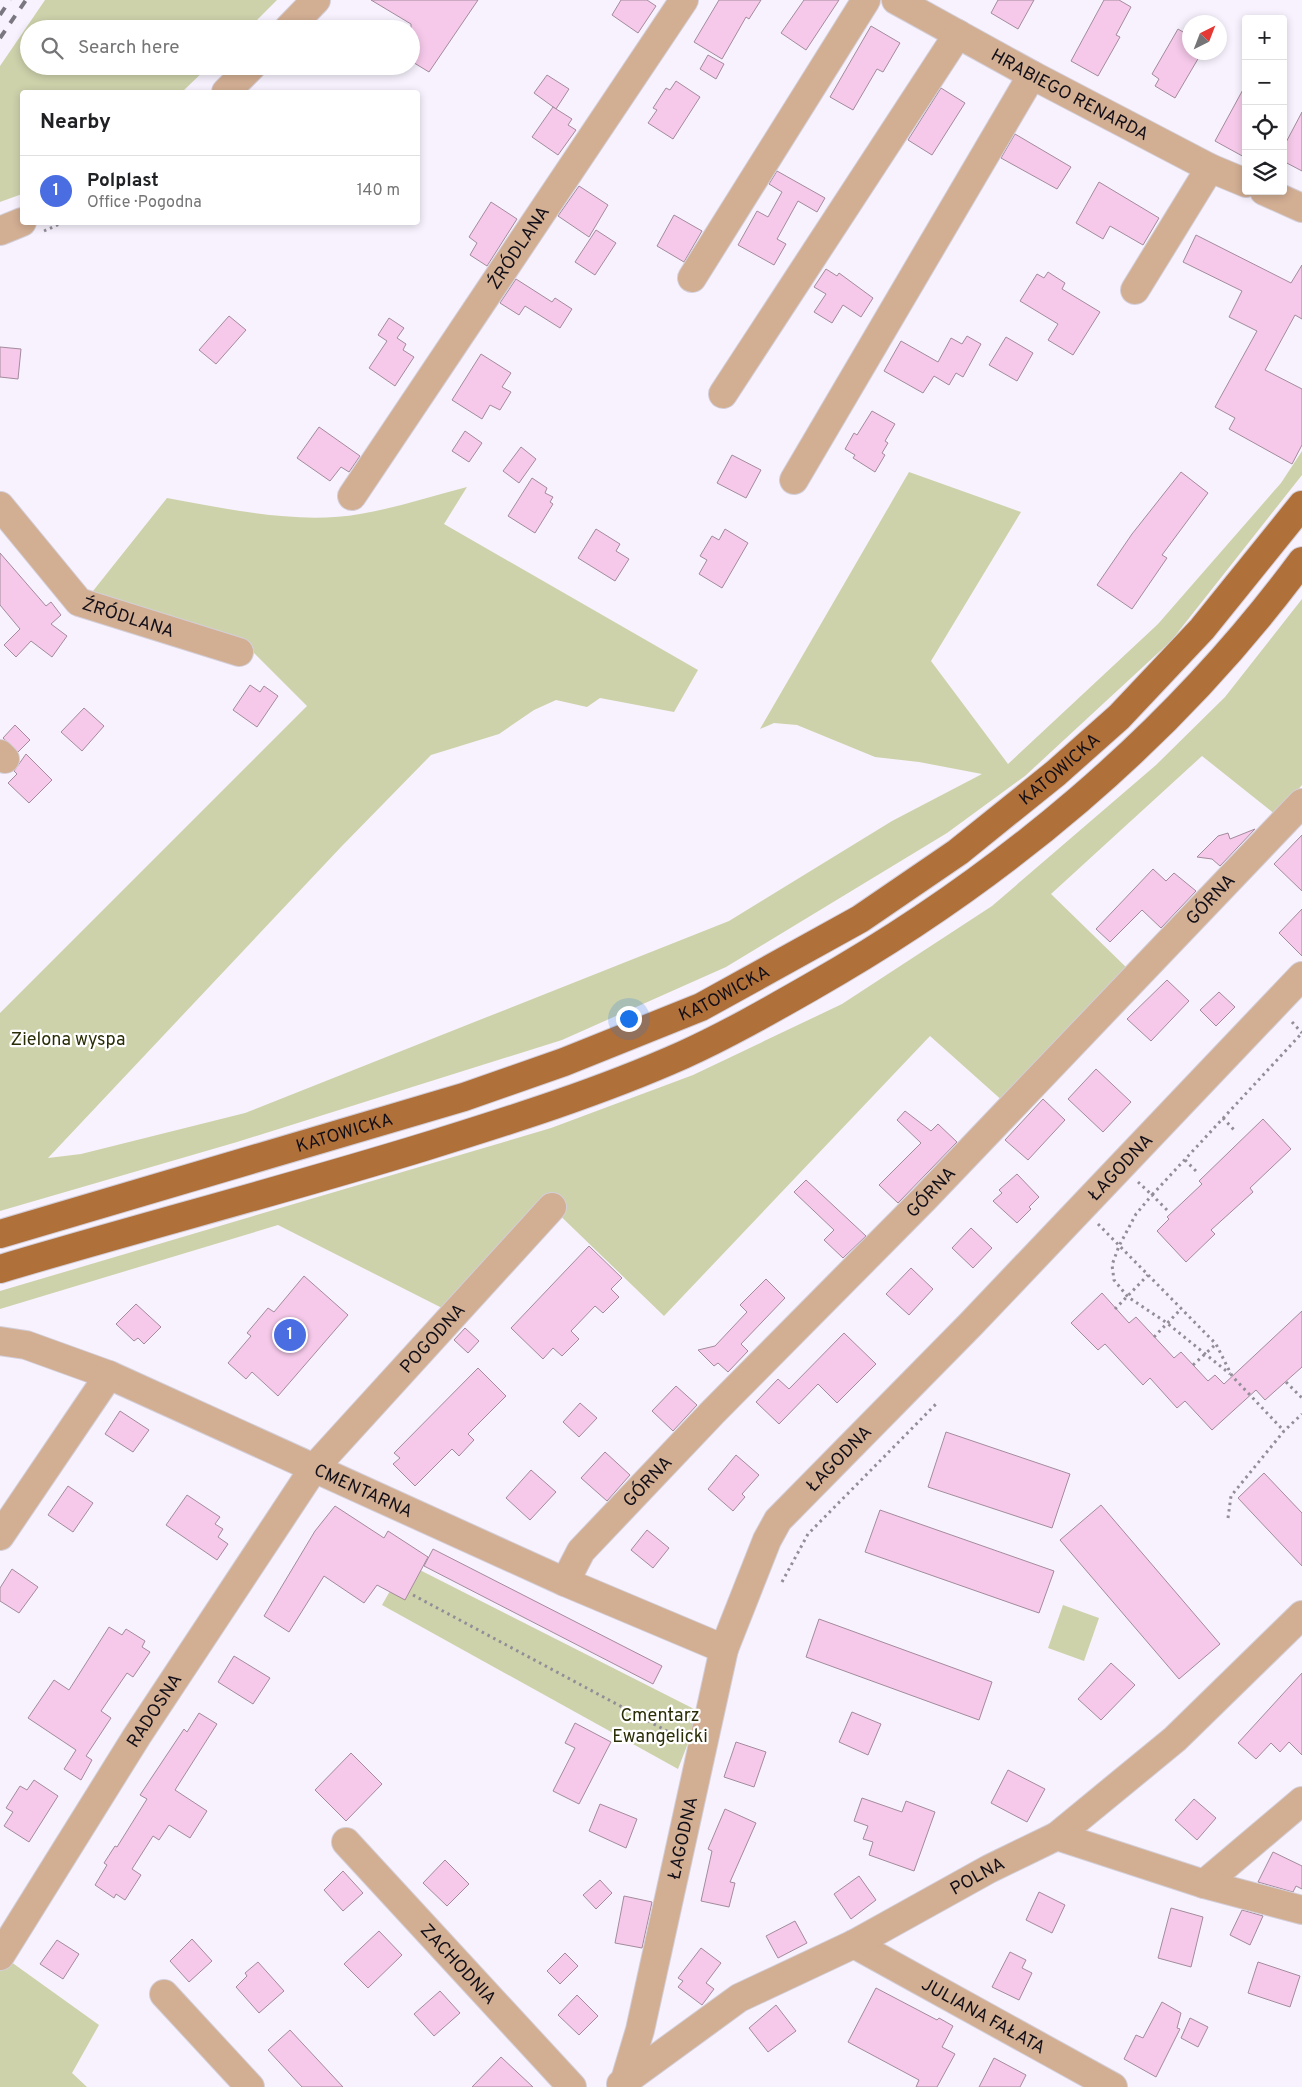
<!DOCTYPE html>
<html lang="en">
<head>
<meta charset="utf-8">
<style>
  :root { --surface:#fff; --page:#f6f6f6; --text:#202124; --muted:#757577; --line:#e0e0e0; --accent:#4a6ee2 }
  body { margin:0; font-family:Overpass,sans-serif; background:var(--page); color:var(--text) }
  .controls { position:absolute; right:15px; top:15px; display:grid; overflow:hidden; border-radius:5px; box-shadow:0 2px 8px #0003 }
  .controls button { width:45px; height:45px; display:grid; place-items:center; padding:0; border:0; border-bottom:1px solid var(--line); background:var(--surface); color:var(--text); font:25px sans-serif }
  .compass { position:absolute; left:1182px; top:15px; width:45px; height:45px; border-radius:50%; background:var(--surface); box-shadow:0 2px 8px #0003; rotate:42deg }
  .you { position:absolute; left:628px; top:1018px; width:18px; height:18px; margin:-12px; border:4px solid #fff; border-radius:50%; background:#1a73e8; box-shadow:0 0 0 8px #1a73e833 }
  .badge { display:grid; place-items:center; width:32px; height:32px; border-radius:50%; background:var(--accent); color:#fff; font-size:16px; font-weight:700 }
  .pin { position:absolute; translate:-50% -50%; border:2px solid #fff; box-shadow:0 1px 5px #0006 }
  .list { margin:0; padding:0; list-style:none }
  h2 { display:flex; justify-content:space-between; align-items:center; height:65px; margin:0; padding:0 20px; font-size:21px }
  h2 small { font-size:16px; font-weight:400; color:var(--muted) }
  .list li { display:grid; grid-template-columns:32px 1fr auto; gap:15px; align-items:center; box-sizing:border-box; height:70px; padding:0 20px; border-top:1px solid var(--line) }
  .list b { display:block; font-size:19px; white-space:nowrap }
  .list p { margin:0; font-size:16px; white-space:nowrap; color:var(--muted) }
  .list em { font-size:16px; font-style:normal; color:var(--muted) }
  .icon { flex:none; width:28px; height:28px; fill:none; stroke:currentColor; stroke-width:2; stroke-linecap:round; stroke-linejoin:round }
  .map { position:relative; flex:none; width:1302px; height:2087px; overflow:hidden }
  .search { position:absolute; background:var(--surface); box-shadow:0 2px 8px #0003; left:20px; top:20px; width:400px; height:55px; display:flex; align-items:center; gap:12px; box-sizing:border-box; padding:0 18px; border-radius:28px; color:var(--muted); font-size:19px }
  .panel { position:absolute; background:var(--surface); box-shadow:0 2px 8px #0003; left:20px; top:90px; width:400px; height:135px; border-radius:5px }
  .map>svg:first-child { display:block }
  .green { fill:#ced2ab }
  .building { fill:#f6c9ea; stroke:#a38b9c }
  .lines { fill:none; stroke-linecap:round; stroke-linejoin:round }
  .minor-casing { stroke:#d3ced8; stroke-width:30 }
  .major-casing { stroke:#d3ced8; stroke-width:30 }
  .path { stroke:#928d97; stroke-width:3; stroke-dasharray:2.5 4; stroke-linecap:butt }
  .minor { stroke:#d2ae93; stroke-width:28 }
  .major { stroke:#b0703a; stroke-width:28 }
  .rail { stroke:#7b7780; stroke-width:4; stroke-dasharray:9 9; stroke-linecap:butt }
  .labels { text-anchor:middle; stroke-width:4.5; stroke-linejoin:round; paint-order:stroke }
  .street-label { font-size:18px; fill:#130f18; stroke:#fff }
  .park-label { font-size:18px; fill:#2b2d06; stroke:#fff }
</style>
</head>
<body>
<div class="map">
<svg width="1302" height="2087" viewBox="0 0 1302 2087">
  <rect width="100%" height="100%" fill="#f7f2fd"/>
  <g class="green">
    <polygon points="45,0 277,0 248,29 29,29 29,66 209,66 182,92 22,92 22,194 0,202 0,66"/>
    <path d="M1302,451V475L1171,641L1025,776L947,833L726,967L562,1040L237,1142L0,1211V1013L307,706L248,647L89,596L167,498C227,509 299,525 360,514C396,508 432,496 467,487L444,524L698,670L674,712L600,698L587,707L556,700L534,710L499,734L431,755L341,847L48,1158L81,1154L245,1113L729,921L892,821L982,774L919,762L875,757L797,725L774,723L760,729L909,472L1021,512L931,661L1008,764L1158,624L1281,483Z"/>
    <polygon points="1302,599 1302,785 1276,815 1202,756 1051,894 1130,971 1005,1103 930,1036 664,1316 546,1202 444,1309 278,1225 0,1309 0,1291 551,1128 693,1075 842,1004 992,906 1156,765 1225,697"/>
    <polygon points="406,1563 700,1712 678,1769 382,1605"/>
    <polygon points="1063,1605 1099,1618 1084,1661 1048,1648"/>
    <polygon points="0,1954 99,2025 72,2073 87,2087 0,2087"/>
  </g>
  <g class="building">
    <polygon points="371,0 478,0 429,72 411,61 411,24"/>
    <polygon points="621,0 647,0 656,6 638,33 612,15"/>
    <polygon points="719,0 761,0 749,19 746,17 722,59 694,42"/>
    <polygon points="804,0 839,0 806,50 781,33"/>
    <polygon points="998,0 1034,0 1018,29 991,13"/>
    <polygon points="1104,0 1119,0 1131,7 1116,35 1120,37 1098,76 1071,61"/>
    <polygon points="871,26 900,43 883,72 877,69 853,110 830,97"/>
    <polygon points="1178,29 1190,36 1190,52 1202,52 1175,98 1155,86 1159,79 1152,74"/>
    <polygon points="708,55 724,64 716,79 700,69"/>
    <polygon points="547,75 569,89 556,109 534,93"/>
    <polygon points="676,81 700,97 673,139 648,123 657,110 653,108 666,88 670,90"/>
    <polygon points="1246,84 1246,158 1215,141"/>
    <polygon points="941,88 965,103 932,155 908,140"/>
    <polygon points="553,107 572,119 568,125 576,130 558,155 532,137"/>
    <polygon points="1302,112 1302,171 1283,161 1283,148"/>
    <polygon points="1015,134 1071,167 1057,189 1001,158"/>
    <polygon points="777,171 825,198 817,212 798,201 777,239 786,244 774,265 738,245 757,211 768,217 782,192 769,184"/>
    <polygon points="1099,182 1159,218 1143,245 1110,226 1103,239 1076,223"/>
    <polygon points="579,186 608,205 589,237 558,216"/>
    <polygon points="491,202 517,219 487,266 470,255 477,243 469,237"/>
    <polygon points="674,215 702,231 684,262 657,246"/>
    <polygon points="596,230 616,243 595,275 575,262"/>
    <polygon points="1196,235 1291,283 1302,265 1302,319 1295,315 1265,370 1302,389 1302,445 1292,464 1229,429 1235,418 1215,407 1257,331 1229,317 1242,291 1183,262"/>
    <polygon points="826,269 837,276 839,273 873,298 861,317 843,305 832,323 814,312 826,294 814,287"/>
    <polygon points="1048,272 1065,283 1062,289 1100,312 1073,355 1048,340 1058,324 1020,301 1037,274 1044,278"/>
    <polygon points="516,279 552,302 555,298 572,309 560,328 525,306 519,315 500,303"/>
    <polygon points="229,316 246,330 216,364 199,350"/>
    <polygon points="389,318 404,328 397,338 406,344 403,350 414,357 395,386 369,368 387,341 378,335"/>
    <polygon points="967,336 981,344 963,377 956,373 949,385 934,376 923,393 884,371 901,341 938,362 951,338 962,344"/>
    <polygon points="1006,337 1033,353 1017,381 989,365"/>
    <polygon points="0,347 21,349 18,379 0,377"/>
    <polygon points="481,354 511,373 502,387 511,392 500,410 490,405 482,419 452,400"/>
    <polygon points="872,411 895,424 885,441 888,443 882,453 885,455 875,472 853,458 855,455 845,449 854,433 857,435"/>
    <polygon points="319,427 360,456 349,472 341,467 330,481 297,458"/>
    <polygon points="465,431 482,443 469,462 452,451"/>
    <polygon points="521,447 536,459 519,483 503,471"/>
    <polygon points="732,455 761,470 746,498 717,483"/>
    <polygon points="1181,472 1208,493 1162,555 1167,558 1132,609 1097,585 1132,534"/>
    <polygon points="532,478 547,488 545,493 553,497 550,502 553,504 535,533 508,516"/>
    <polygon points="596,529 620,544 616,551 629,559 615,581 578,558"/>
    <polygon points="725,529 748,543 722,588 699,574 707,560 700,556 712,536 719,540"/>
    <polygon points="0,553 46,606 51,602 61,615 51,624 67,636 52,657 31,641 16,657 4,645 20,629 0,605"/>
    <polygon points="250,685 260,692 264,686 278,696 257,727 233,710"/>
    <polygon points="84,708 104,726 82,751 61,732"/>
    <polygon points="15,725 30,740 18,752 3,738"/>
    <polygon points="26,754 52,780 29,803 8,783 17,774 14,771"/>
    <polygon points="1255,829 1220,866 1212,859 1197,857 1218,836 1228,833 1230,839"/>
    <polygon points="1302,835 1302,891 1274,864"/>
    <polygon points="1153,869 1166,881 1174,873 1196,891 1161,928 1142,910 1110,942 1096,929"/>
    <polygon points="1302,909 1302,956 1279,933"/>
    <polygon points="1167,980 1189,1001 1151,1041 1127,1019"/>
    <polygon points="1219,992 1235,1007 1216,1026 1200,1010"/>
    <polygon points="1096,1069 1131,1102 1103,1132 1068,1099"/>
    <polygon points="1043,1099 1065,1120 1028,1160 1005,1140"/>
    <polygon points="905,1111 931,1131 938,1124 957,1142 898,1203 879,1185 921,1143 897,1120"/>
    <polygon points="1263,1119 1291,1149 1250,1188 1253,1192 1211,1230 1215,1234 1186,1262 1157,1231 1169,1219 1167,1217 1202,1184 1199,1181"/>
    <polygon points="1017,1174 1039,1197 1029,1207 1031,1209 1017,1223 993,1201 1002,1193 999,1190"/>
    <polygon points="806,1180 866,1236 843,1258 824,1240 834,1230 794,1192"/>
    <polygon points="971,1228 992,1248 973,1268 952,1248"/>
    <polygon points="589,1246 622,1278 611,1289 619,1297 603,1313 595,1306 571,1331 579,1339 562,1356 553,1348 543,1359 511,1328"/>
    <polygon points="911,1268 933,1289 909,1315 886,1294"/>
    <polygon points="304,1276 348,1315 278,1396 252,1372 246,1379 228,1363 251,1336 247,1333 268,1308 274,1312"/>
    <polygon points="766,1279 785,1298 741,1344 748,1351 728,1372 718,1363 714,1366 698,1350 715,1346 747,1312 740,1305"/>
    <polygon points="1102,1293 1129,1323 1136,1317 1174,1358 1181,1352 1208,1381 1215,1375 1224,1384 1302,1311 1302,1367 1265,1400 1256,1390 1212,1430 1185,1401 1177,1408 1150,1378 1143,1385 1105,1344 1098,1350 1071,1323"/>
    <polygon points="136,1304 161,1327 144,1344 138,1338 134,1341 116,1324"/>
    <polygon points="465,1328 479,1341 468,1353 454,1340"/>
    <polygon points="844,1333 876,1364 837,1403 818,1384 779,1424 756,1402 778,1379 789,1389"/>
    <polygon points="478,1368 506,1396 468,1434 474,1440 459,1456 452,1449 415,1486 393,1464 400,1458 394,1453"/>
    <polygon points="676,1386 697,1405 673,1431 652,1411"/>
    <polygon points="580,1403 597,1418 579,1437 563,1422"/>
    <polygon points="120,1411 149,1430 133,1452 105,1434"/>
    <polygon points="946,1432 1070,1474 1052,1528 928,1487"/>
    <polygon points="605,1452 630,1475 607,1501 581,1478"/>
    <polygon points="736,1455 759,1475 742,1494 745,1497 733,1511 708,1489"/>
    <polygon points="531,1470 556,1492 530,1520 506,1498"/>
    <polygon points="1264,1473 1302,1513 1302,1566 1238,1498"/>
    <polygon points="68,1486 93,1503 73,1532 48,1515"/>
    <polygon points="187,1495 220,1517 215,1524 223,1529 218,1537 228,1544 217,1560 166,1525"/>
    <polygon points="1101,1505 1220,1644 1179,1679 1060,1540"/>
    <polygon points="335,1506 384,1538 388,1531 428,1557 405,1600 377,1585 364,1603 324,1576 289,1632 264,1616 315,1531"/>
    <polygon points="880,1510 1054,1571 1039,1613 865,1552"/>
    <polygon points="647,1530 669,1548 653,1568 631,1550"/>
    <polygon points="433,1549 662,1666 653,1684 424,1566"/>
    <polygon points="12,1569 38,1587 19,1613 0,1601 0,1588"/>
    <polygon points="819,1619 992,1682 979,1720 806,1657"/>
    <polygon points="109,1627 122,1635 126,1629 145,1641 142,1647 150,1652 133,1677 127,1673 101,1711 111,1718 86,1756 92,1760 81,1780 64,1769 76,1750 28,1718 54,1680 69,1690"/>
    <polygon points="234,1656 270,1678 253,1704 218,1682"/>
    <polygon points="1111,1663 1135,1685 1101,1720 1078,1699"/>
    <polygon points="1302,1673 1302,1755 1289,1742 1280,1752 1271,1743 1256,1759 1238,1743"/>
    <polygon points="852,1712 881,1724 868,1755 839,1742"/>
    <polygon points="199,1713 217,1724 175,1790 207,1811 190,1838 169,1825 159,1840 153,1836 132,1869 141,1875 125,1900 116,1894 114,1898 95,1885 107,1865 104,1863 115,1846 117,1847 147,1799 140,1795 184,1729 187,1732"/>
    <polygon points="575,1723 611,1742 579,1804 553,1791 575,1748 565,1743"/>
    <polygon points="736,1742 766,1752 754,1787 724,1777"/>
    <polygon points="351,1753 382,1784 346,1821 315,1790"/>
    <polygon points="1008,1770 1045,1789 1027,1822 991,1803"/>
    <polygon points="34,1780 58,1796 29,1842 4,1826 13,1812 6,1808 20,1786 27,1790"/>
    <polygon points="862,1798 902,1812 906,1801 935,1812 914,1871 869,1855 873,1842 863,1839 868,1826 854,1821"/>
    <polygon points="1194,1799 1216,1818 1197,1840 1175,1820"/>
    <polygon points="600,1804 637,1819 626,1848 589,1831"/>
    <polygon points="725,1809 756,1823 730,1882 735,1883 729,1907 701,1901 712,1851 708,1849"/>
    <polygon points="1273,1852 1302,1866 1302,1889 1296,1886 1293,1892 1258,1882"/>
    <polygon points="445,1860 469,1884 447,1906 423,1883"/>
    <polygon points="343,1871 363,1893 343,1911 324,1890"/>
    <polygon points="859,1876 876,1900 851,1919 834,1894"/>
    <polygon points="600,1880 612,1893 596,1909 583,1895"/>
    <polygon points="1039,1892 1065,1905 1052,1933 1026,1920"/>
    <polygon points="624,1896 652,1902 642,1948 615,1943"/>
    <polygon points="1171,1908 1203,1917 1191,1967 1158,1958"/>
    <polygon points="1242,1910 1263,1916 1250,1945 1230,1935"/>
    <polygon points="795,1921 807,1943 778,1958 766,1936"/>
    <polygon points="379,1931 402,1955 368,1988 344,1964"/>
    <polygon points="192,1939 212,1961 189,1982 170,1961"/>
    <polygon points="57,1940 79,1954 63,1979 40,1964"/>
    <polygon points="701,1948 721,1963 706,1983 714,1989 702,2005 678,1987 683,1981 678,1978"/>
    <polygon points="1010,1952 1026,1960 1022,1968 1032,1973 1019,2000 992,1987"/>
    <polygon points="565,1953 578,1966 560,1984 547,1971"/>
    <polygon points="258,1962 284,1991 259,2013 236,1987 247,1976 245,1973"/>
    <polygon points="1258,1962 1300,1976 1290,2007 1248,1993"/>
    <polygon points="876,1988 937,2020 939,2018 953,2026 942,2047 955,2054 937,2087 916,2087 919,2080 848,2042"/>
    <polygon points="440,1991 460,2013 434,2036 414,2014"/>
    <polygon points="577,1995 598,2016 579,2035 558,2015"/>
    <polygon points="1162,2002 1181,2013 1177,2028 1180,2029 1156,2077 1124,2059 1136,2035 1143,2038"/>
    <polygon points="776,2005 796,2031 768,2052 749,2028"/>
    <polygon points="1190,2018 1208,2027 1198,2047 1181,2038"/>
    <polygon points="290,2030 343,2087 302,2087 268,2050"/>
    <polygon points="501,2057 533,2087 472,2087"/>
    <polygon points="994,2058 1026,2075 1020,2087 979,2087"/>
  </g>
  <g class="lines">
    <defs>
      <g id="minor">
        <path id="s1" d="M896,0L1032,75L1210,168L1246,183"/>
        <polyline points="288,29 316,0"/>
        <polyline points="226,92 252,66"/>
        <polyline points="1264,191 1302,208"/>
        <polyline points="0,231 22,222"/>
        <polyline points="692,278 866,0"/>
        <polyline points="1135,290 1210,168"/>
        <polyline points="723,394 958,34"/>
        <polyline points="794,480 1032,75"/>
        <path id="s2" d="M352,496L684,0"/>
        <path id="s3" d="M0,506L79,602L239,652"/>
        <polyline points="0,754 5,759"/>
        <path id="s4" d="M0,1341L26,1345L109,1375L565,1582L724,1649"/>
        <polyline points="0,1536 109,1375"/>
        <path id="s5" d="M565,1582L581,1551L713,1412L924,1199L1302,803"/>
        <polyline points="1057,1836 1204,1884 1302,1801"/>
        <path id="s6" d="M346,1842L572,2087"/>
        <polyline points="1204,1884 1302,1910"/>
        <path id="s7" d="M854,1944L1113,2087"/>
        <path id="s8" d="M0,1956L137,1736L314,1468L552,1207"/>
        <polyline points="164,1994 250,2087"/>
        <path id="s9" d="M625,2080L640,2030L724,1649L767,1540L778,1520L971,1324L1302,976"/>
        <path id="s10" d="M621,2084L739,1998L854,1944L989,1869L1057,1836L1175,1739L1302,1615"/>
      </g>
      <g id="major">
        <path id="s11" d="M0,1234L464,1097L564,1062L701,1007L860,919L958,852L1056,773L1119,717L1202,629L1302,505"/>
        <path d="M0,1269C141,1227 284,1190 424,1147C511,1120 600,1092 683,1055C727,1035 769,1011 811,987C1000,880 1172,737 1302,561"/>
      </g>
    </defs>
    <use href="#minor" class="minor-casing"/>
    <use href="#major" class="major-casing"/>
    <g class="path">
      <polyline points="44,231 64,222"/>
      <polyline points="1292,1022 1302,1033"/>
      <polyline points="1223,1118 1235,1131"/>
      <polyline points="1185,1160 1198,1173"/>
      <polyline points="1138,1182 1152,1195 1302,1033"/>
      <polyline points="1167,1210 1152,1195 1136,1214 1119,1246 1112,1265 1114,1280 1128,1297 1167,1323 1230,1374"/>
      <polyline points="1098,1224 1216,1344 1232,1376 1284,1431"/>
      <polyline points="1115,1309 1148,1275"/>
      <polyline points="1154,1337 1181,1309"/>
      <polyline points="1193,1365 1216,1344"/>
      <polyline points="1286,1382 1302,1398"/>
      <polyline points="1228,1518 1231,1496 1284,1431 1302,1414"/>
      <polyline points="782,1582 808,1534 936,1404"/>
      <polyline points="413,1595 680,1738"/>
    </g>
    <use href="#minor" class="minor"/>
    <use href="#major" class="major"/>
    <g class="rail">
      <polyline points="0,15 10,0"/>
      <polyline points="0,38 26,0"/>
    </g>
  </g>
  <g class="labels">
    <g class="street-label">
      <text dy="6" stroke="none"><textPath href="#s1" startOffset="198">HRABIEGO RENARDA</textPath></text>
      <text dy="6" stroke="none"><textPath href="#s2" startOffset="299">ŹRÓDLANA</textPath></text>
      <text dy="6" stroke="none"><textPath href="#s3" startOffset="176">ŹRÓDLANA</textPath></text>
      <text dy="6" stroke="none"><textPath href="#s11" startOffset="1169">KATOWICKA</textPath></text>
      <text dy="6" stroke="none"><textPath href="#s5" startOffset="941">GÓRNA</textPath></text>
      <text dy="6" stroke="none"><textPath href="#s11" startOffset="764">KATOWICKA</textPath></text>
      <text dy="6" stroke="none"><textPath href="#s11" startOffset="359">KATOWICKA</textPath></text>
      <text dy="6" stroke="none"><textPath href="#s9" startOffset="1074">ŁAGODNA</textPath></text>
      <text dy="6" stroke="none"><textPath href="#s5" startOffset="536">GÓRNA</textPath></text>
      <text dy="6" stroke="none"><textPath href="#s8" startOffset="756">POGODNA</textPath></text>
      <text dy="6" stroke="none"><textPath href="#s9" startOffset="669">ŁAGODNA</textPath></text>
      <text dy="6" stroke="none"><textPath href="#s5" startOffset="131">GÓRNA</textPath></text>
      <text dy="6" stroke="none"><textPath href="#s4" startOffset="394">CMENTARNA</textPath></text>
      <text dy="6" stroke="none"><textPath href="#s8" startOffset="290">RADOSNA</textPath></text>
      <text dy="6" stroke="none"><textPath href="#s9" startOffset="249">ŁAGODNA</textPath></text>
      <text dy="6" stroke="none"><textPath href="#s10" startOffset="414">POLNA</textPath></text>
      <text dy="6" stroke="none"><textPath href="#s6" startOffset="166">ZACHODNIA</textPath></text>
      <text dy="6" stroke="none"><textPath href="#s7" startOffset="148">JULIANA FAŁATA</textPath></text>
    </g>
    <g class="park-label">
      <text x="68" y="1045">Zielona wyspa</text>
      <text x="660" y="1721">Cmentarz<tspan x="660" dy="21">Ewangelicki</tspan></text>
    </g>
  </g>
</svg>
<div class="controls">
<button>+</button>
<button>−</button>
<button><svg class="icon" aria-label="locate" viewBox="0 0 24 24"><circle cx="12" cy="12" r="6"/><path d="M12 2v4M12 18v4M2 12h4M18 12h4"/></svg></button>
<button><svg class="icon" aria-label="layers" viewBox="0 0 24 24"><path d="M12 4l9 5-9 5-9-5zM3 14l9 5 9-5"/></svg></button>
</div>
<svg class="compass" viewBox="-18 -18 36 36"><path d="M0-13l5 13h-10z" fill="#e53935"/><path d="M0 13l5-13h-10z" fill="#757577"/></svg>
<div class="you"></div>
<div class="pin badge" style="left:290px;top:1335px">1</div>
<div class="search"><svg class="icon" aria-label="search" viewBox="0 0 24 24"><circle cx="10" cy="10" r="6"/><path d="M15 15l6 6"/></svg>Search here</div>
<section class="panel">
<h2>Nearby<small></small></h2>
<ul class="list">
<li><span class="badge">1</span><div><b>Polplast</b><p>Office · Pogodna</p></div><em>140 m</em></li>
</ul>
</section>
</div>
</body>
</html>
